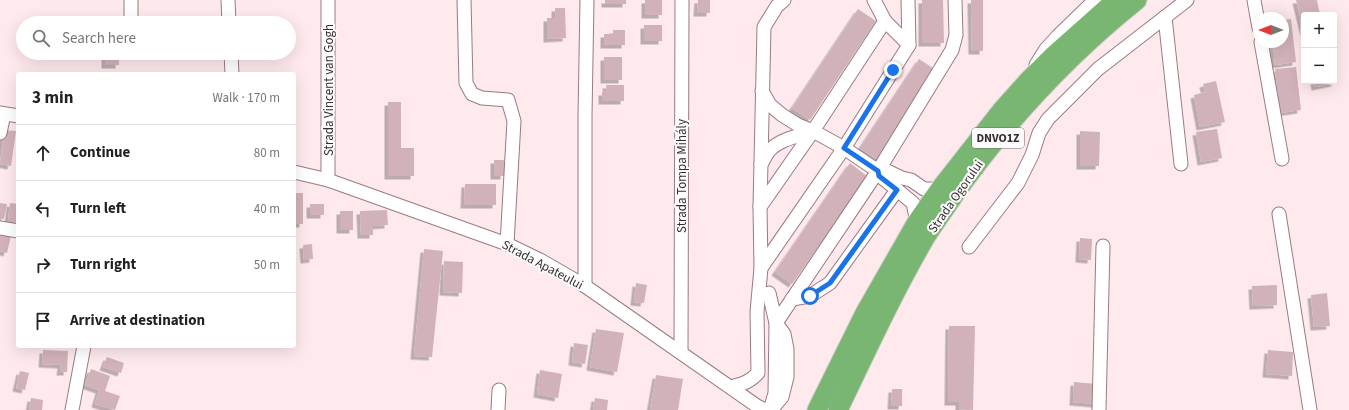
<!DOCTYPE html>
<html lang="en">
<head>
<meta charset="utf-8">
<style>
  :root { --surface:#fff; --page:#f2f2f2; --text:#222; --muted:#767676; --line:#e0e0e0 }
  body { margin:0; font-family:"Source Sans 3",sans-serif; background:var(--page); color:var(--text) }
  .controls { position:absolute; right:12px; top:12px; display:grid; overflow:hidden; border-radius:4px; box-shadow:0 4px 16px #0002 }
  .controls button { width:36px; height:36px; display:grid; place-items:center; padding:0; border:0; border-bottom:1px solid var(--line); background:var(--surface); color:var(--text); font:20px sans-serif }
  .compass { position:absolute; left:1253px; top:12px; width:36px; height:36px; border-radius:50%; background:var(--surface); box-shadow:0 4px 16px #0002; rotate:270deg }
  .stop { position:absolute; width:12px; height:12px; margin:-9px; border:3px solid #1a73e8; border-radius:50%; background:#fff }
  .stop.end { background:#1a73e8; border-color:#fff; box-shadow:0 1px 4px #0008 }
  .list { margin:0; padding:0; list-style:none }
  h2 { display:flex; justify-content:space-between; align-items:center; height:52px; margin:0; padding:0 16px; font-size:17px }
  h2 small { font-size:13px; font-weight:400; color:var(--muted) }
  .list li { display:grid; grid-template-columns:26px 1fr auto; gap:12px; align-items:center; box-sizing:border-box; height:56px; padding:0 16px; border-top:1px solid var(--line) }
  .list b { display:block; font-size:15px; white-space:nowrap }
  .list em { font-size:13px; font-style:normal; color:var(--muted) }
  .icon { flex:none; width:22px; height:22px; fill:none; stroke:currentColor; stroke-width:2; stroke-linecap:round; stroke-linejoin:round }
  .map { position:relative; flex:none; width:1349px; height:410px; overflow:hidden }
  .search { position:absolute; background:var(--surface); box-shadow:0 4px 16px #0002; left:16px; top:16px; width:280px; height:44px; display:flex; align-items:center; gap:10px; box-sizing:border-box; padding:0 14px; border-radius:22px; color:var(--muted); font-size:15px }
  .panel { position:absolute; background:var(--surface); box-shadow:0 4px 16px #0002; left:16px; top:72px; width:280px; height:276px; border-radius:4px }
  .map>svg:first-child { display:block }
  .building { fill:#d2b2b9; filter:url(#shadow) }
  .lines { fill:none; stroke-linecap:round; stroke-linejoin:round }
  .minor-casing { stroke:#997b82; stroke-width:15 }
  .highway-casing { stroke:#d3d1d1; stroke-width:21 }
  .minor { stroke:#fff; stroke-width:13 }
  .highway { stroke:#79b671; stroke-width:19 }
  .route { stroke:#1a73e8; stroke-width:5 }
  .labels { text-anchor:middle; stroke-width:4; stroke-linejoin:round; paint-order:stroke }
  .shield { fill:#fcfcfc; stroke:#736a6c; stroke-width:1 }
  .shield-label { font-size:12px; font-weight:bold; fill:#382c2f }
  .street-label { font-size:13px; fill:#382c2f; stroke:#fcfcfc }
</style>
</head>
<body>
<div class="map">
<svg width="1349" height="410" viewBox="0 0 1349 410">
  <defs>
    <filter id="shadow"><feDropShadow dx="-3.5" dy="3.5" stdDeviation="0" flood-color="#0004"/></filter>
  </defs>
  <rect width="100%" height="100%" fill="#fee9ed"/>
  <g class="building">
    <rect x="605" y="0" width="21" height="4"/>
    <rect x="645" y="0" width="17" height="15"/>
    <polygon points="698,0 710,0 710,13 697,13"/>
    <polygon points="922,0 943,0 944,43 922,43"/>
    <polygon points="971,0 983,0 983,51 972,51"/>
    <polygon points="1296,0 1317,0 1320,15 1304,15 1304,33"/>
    <polygon points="555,8 565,8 566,38 547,39 547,18 555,18"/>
    <polygon points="858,9 876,21 810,120 792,108"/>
    <polygon points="1291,19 1296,62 1275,65 1273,42 1283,42 1283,20"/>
    <rect x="644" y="25" width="18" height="16"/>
    <polygon points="613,30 625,30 625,45 604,45 604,34 613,34"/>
    <rect x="105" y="53" width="14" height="12"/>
    <rect x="604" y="57" width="18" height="23"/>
    <polygon points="919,59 939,72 879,161 860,148"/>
    <polygon points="1296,67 1301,110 1280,113 1275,69"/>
    <polygon points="1216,81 1225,122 1200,127 1194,95 1205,92 1203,84"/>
    <polygon points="1314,81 1334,81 1335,83 1315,87"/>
    <polygon points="606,85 624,85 624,101 602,101 602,92 607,92"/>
    <polygon points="388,102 401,102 401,148 414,148 414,176 388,176"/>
    <polygon points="1217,129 1222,158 1201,162 1196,132"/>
    <polygon points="4,130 16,131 11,166 0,164"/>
    <polygon points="1080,131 1100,132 1099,166 1080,166"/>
    <rect x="494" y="160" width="10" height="16"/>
    <polygon points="850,163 868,177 792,284 775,272"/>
    <polygon points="465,184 496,184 496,205 464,205"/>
    <rect x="294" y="193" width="9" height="31"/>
    <polygon points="0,203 7,204 4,219 0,219"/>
    <polygon points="10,203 18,204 18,223 8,222"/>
    <rect x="310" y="204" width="14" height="11"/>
    <polygon points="387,210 388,225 373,226 373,235 361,235 360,211"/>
    <rect x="340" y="211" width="13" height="19"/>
    <polygon points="0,233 11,236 7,253 0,251"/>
    <polygon points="1080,238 1092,239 1091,260 1079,259"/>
    <polygon points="312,244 313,259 304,260 303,245"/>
    <polygon points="424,249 443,251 432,357 414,356"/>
    <polygon points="444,261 463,262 462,293 443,292"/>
    <polygon points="636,283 647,285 644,303 634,302"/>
    <polygon points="1277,285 1277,305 1253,306 1252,286"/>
    <polygon points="1327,293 1330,326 1314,327 1311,295"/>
    <polygon points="949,326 975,326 973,410 959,409 959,402 948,402"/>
    <polygon points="596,329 624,333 617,372 590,367"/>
    <polygon points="574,343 588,345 585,364 572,362"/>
    <polygon points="43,350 68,351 67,372 60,372 61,365 42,364"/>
    <polygon points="1268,350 1293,352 1292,376 1266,374"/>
    <polygon points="107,357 124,363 121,373 103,367"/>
    <polygon points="91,369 110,376 105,391 120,396 115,410 95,404 99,390 85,385"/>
    <polygon points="540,370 562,374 558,398 537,394"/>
    <polygon points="20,371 29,373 25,390 16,388"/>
    <polygon points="656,375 683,379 678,410 650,410"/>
    <polygon points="1074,382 1097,384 1096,404 1073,402"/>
    <polygon points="892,389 902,389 902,406 891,406"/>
    <polygon points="31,398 43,400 42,410 29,410"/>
    <polygon points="595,398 608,400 607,410 593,410"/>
  </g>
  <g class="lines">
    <defs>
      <g id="minor">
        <polyline points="131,0 131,15"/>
        <polyline points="228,0 229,23"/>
        <polyline points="328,0 328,180"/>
        <polyline points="464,0 466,83 472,94 482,98 508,100 514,121 507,244"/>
        <polyline points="874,0 885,21 909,45"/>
        <polyline points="1254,0 1259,28"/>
        <polyline points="1165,17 1181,164"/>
        <polyline points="1261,42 1282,159"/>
        <polyline points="231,53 232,74"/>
        <polyline points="1036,65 1046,49 1058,36 1095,0"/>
        <polyline points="762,91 770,105 782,115 798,125 813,131 844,148 878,171"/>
        <polyline points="0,113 18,116"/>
        <polyline points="0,133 4,114"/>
        <path d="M761,164C764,160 766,154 769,151C779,139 799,136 813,131"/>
        <polyline points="294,172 328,180 507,244 540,260 585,286 757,406 765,410"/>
        <polyline points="760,207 813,131 885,21"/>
        <polyline points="1279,214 1310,410"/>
        <polyline points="917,222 913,203 879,175 878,171 883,169 902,178 911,180 924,189 940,189"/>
        <polyline points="0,228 18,231"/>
        <polyline points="969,247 1018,183 1032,155 1039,133 1048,119 1098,69 1187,0"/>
        <polyline points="761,268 844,148 909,45 908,0"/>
        <polyline points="585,286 585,116 587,0"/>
        <polyline points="769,293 776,323 878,171 952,50 956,35 955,0"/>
        <polyline points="792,299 810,296 830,283 897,190"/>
        <polyline points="681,352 682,0"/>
        <path d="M731,387C742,384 750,382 758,373L757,312L761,268L760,207L764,27L777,6L784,0"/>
        <polyline points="72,410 84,346"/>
        <polyline points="498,410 499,390"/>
        <polyline points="770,410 775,393 776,323 784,334 787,349 787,377 782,397 771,410"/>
        <polyline points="1099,410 1103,246"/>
      </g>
      <g id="highway">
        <polyline points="817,410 865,313 917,222 940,189 1002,110 1028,81 1054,55 1116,0"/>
        <path d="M838,410C866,352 893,293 925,238C934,223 945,209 954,195C1006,122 1067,56 1137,0"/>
      </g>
    </defs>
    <use href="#minor" class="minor-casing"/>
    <use href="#highway" class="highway-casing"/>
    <use href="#minor" class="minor"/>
    <use href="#highway" class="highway"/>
  </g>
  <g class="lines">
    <polyline class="route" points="810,296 830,283 897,190 879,176 878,171 844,148 893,70"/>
  </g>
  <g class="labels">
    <rect class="shield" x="972" y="128" width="52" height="20" rx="3"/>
    <g class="shield-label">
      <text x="998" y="142">DNVO1Z</text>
    </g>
    <g class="street-label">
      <text transform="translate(328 90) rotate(-90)" y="5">Strada Vincent van Gogh</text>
      <text transform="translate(681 176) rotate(-90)" y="5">Strada Tompa Mihály</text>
      <text transform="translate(955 196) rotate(-55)" y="5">Strada Ogorului</text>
      <text transform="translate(543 264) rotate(28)" y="5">Strada Apateului</text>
    </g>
  </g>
</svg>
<div class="controls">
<button>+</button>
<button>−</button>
</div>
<svg class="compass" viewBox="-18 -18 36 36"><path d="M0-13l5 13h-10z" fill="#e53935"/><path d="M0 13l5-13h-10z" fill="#767676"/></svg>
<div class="stop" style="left:810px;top:296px"></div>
<div class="stop end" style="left:893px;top:70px"></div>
<div class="search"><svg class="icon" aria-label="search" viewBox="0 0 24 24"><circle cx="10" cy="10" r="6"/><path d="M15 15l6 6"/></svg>Search here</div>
<section class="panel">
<h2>3 min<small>Walk · 170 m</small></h2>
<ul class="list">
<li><svg class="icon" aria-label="ahead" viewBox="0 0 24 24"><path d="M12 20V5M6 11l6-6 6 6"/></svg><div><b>Continue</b></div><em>80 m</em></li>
<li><svg class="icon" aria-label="left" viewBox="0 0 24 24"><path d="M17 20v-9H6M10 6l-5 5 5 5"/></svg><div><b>Turn left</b></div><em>40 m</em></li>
<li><svg class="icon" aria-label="right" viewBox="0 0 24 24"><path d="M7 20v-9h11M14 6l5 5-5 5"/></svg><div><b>Turn right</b></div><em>50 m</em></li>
<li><svg class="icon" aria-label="arrive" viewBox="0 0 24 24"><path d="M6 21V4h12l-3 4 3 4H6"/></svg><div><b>Arrive at destination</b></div></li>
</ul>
</section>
</div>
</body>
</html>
